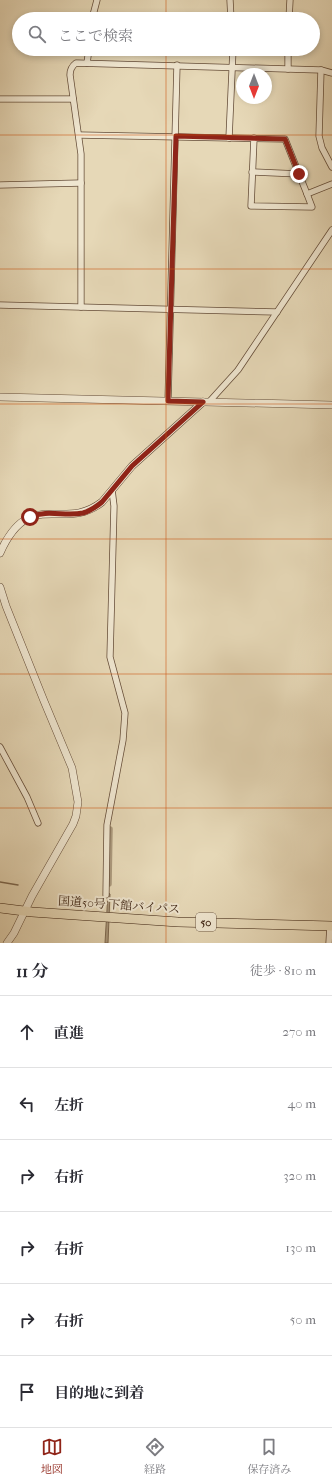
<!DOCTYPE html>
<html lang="ja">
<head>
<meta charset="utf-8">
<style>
  :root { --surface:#fff; --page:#f2f2f3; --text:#2b2b33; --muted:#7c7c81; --line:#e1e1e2; --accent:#8f2418 }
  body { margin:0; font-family:"IM FELL French Canon","Noto Serif JP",serif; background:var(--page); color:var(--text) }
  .compass { position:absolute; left:236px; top:68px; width:36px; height:36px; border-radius:50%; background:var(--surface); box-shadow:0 2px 6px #0003; rotate:180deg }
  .stop { position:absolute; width:12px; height:12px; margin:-9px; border:3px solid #8f2418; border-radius:50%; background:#fff }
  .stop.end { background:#8f2418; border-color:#fff; box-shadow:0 1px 4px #0008 }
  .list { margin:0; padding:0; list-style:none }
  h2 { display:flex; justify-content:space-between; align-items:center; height:52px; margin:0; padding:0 16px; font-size:17px }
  h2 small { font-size:13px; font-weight:400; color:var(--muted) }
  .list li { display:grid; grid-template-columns:26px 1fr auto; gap:12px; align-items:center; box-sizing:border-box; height:72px; padding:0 16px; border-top:1px solid var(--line) }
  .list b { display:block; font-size:15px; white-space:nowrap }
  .list em { font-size:13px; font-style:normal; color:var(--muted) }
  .icon { flex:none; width:22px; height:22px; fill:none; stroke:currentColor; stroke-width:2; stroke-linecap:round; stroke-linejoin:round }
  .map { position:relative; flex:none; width:332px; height:943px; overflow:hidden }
  .search { position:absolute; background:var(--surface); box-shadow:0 2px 6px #0003; left:12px; right:12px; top:12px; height:44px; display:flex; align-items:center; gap:10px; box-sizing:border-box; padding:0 14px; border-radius:22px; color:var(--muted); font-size:15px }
  .sheet { height:484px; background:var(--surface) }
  nav { display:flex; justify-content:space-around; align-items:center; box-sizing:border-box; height:56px; border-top:1px solid var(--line); background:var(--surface); font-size:11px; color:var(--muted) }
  nav a { display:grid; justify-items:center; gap:2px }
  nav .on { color:var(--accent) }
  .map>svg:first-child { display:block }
  .water { fill:#ab997d; stroke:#7d6850 }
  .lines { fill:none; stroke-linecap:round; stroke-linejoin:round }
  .stream { stroke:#7d6850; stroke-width:1.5 }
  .canal { stroke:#ab997d; stroke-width:5.5 }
  .minor-casing { stroke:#644c38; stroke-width:7 }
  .tertiary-casing { stroke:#644c38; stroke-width:8 }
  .trunk-casing { stroke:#381e0d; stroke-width:10 }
  .minor { stroke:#efe6d0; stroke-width:5.5 }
  .tertiary { stroke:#efe6d0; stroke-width:7 }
  .trunk { stroke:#e6d8b7; stroke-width:9 }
  .route { stroke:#8f2418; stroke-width:5 }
  .grid { fill:none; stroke:#ce500c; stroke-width:1; stroke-opacity:0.55 }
  .labels { text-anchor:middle; stroke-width:4; stroke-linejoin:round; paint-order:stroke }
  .shield { fill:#efe6d0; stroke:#6f5a48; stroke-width:1 }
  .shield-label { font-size:11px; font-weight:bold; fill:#381e0d }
  .street-label { font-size:12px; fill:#381e0d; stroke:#efe6d0 }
</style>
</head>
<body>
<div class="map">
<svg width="332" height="943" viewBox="0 0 332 943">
  <rect width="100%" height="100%" fill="#e6d8b7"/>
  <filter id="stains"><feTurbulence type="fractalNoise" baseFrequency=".005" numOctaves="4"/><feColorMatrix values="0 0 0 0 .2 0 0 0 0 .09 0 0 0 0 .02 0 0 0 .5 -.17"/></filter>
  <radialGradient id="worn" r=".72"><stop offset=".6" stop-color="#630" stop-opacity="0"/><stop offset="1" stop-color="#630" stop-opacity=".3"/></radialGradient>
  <polygon class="water" points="108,893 110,894 108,943 105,943"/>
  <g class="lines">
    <polyline class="stream" points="0,882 18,885"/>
    <polyline class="canal" points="109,884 110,829"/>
    <defs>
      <g id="minor">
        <polyline points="230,0 231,19"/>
        <polyline points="92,19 97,0"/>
        <polyline points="289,19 290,0"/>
        <polyline points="87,63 89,49"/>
        <polyline points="288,69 288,49"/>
        <polyline points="321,70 319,136 322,148 332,167"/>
        <polyline points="0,99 73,99"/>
        <polyline points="79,135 285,139 307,194 332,184"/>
        <polyline points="229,138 233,49"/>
        <polyline points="254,138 251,206 312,207 307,194"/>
        <polyline points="252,172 299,174"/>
        <polyline points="0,185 81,183"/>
        <polyline points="0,305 277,312"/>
        <path d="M81,307V154L70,75C70,70 72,66 76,63L321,70L332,73"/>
        <polyline points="168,401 177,65"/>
        <polyline points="209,402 238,370 332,230"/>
        <polyline points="0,747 27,797 38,823"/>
        <polyline points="106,895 107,825 123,740 125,713 110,657 114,506 112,490"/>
        <polyline points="329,943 330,926"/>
      </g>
      <g id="tertiary">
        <polyline points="0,397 332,405"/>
        <path d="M0,553C30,486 63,533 102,502L132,466L203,402"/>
        <polyline points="0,587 6,606 44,701 72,768 78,802 76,816 73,824 32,896 14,933 7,943"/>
      </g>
      <polyline id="trunk" points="0,908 32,912 178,922 332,926"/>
    </defs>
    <use href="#minor" class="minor-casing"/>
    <use href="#tertiary" class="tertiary-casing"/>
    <use href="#trunk" class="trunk-casing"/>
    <use href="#minor" class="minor"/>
    <use href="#tertiary" class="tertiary"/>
    <use href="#trunk" class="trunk"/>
  </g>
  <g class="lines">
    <path class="route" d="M30,517C48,509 65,517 83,513C90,511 96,507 102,502L132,466L142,457L203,402L168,401L176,136L285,139L299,174"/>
  </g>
  <path class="grid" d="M166,0V19M166,49V943M0,135H332M0,269H332M0,404H332M0,539H332M0,674H332M0,808H332"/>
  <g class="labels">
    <rect class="shield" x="196" y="913" width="20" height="18" rx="3"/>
    <g class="shield-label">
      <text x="206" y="926">50</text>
    </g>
    <g class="street-label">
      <text transform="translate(119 905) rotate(4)" y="4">国道50号 下館バイパス</text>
    </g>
  </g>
  <rect width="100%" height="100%" filter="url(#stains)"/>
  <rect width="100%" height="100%" fill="url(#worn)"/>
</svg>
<svg class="compass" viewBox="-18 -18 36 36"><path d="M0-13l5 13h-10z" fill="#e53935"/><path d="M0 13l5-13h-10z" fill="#7c7c81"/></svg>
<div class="stop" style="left:30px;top:517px"></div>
<div class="stop end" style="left:299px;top:174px"></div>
<div class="search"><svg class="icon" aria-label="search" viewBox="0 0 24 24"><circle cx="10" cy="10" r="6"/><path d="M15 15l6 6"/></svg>ここで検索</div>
</div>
<section class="sheet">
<h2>11 分<small>徒歩 · 810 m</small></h2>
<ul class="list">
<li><svg class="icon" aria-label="ahead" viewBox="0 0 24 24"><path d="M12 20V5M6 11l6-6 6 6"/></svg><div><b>直進</b></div><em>270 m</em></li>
<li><svg class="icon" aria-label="left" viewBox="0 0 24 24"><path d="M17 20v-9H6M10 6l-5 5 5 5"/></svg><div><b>左折</b></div><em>40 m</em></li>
<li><svg class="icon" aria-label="right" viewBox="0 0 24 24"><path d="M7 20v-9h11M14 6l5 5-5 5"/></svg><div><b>右折</b></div><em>320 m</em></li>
<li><svg class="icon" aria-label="right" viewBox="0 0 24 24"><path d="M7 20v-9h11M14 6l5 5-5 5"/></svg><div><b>右折</b></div><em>130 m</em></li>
<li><svg class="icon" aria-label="right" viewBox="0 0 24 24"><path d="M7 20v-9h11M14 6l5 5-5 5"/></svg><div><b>右折</b></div><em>50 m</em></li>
<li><svg class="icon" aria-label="arrive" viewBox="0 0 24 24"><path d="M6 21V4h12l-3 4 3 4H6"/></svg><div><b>目的地に到着</b></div></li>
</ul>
</section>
<nav>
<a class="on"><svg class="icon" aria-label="map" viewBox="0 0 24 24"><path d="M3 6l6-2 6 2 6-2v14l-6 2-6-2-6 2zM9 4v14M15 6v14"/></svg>地図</a>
<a><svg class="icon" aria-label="directions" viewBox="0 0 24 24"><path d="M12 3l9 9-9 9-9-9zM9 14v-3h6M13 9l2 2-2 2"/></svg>経路</a>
<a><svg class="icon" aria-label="saved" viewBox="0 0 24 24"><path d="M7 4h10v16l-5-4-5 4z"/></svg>保存済み</a>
</nav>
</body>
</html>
